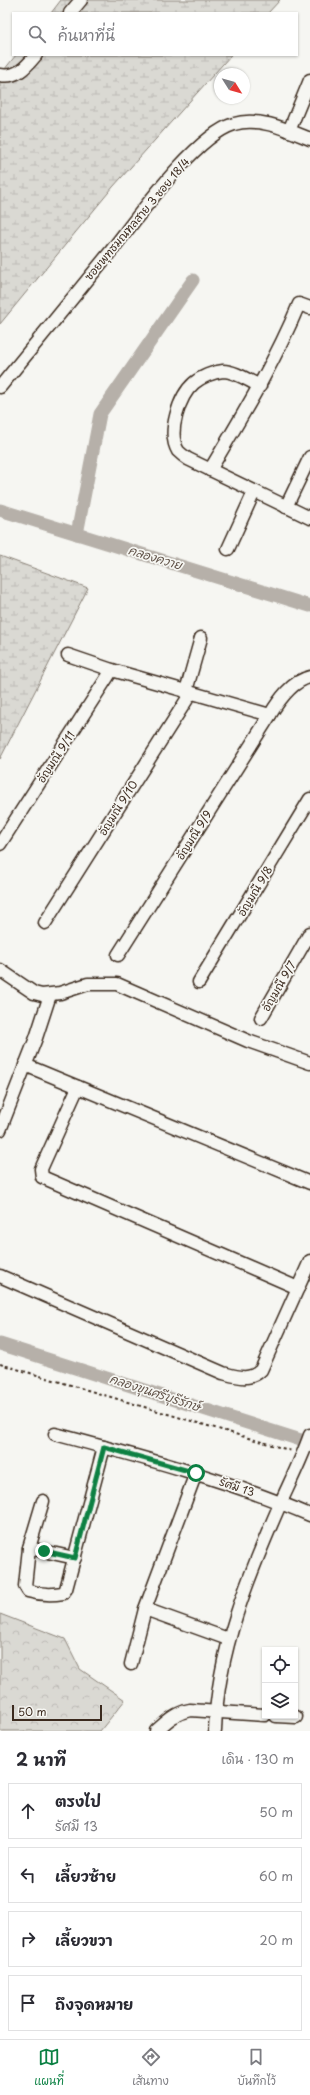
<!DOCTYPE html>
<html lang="th">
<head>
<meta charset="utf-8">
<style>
  :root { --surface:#fff; --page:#f7f7f7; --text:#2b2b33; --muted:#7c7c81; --line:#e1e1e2; --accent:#0b8043 }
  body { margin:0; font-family:"Playpen Sans","Playpen Sans Thai",sans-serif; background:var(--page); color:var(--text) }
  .controls { position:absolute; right:12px; bottom:12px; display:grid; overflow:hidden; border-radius:0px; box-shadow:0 1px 3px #0004 }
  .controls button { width:36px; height:36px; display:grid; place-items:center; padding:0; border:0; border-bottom:1px solid var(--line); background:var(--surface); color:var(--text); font:20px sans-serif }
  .compass { position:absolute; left:214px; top:68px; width:36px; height:36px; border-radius:50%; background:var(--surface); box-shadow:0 1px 3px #0004; rotate:127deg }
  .scale { position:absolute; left:12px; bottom:10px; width:90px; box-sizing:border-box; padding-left:4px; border:2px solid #3b2a1e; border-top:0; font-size:11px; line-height:14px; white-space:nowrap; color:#3b2a1e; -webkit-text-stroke:3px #f6f6f2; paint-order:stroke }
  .stop { position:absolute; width:12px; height:12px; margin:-9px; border:3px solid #0b8043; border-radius:50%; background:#fff }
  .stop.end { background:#0b8043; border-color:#fff; box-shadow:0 1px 4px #0008 }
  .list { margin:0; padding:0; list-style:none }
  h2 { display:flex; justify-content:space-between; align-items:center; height:52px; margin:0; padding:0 16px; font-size:17px }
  h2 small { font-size:13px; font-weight:400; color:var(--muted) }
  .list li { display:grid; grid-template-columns:26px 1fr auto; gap:12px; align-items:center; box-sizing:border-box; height:56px; margin:0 8px 8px; padding:0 8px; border:1px solid var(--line); border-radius:0px }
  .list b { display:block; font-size:15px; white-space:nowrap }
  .list p { margin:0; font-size:13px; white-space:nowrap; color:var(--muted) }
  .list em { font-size:13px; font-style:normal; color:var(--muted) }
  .icon { flex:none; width:22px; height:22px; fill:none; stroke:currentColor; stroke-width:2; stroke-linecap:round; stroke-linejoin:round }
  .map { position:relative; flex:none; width:310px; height:1731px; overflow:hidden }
  .search { position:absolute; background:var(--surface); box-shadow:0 1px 3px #0004; left:12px; right:12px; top:12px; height:44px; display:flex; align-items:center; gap:10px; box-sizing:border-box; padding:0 14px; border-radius:0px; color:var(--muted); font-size:15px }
  .sheet { height:308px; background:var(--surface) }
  nav { display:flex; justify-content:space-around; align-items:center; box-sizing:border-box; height:56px; border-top:1px solid var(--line); background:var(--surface); font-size:11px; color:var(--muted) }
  nav a { display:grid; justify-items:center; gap:2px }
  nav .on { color:var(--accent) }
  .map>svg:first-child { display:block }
  .forest { fill:url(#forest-crowns); stroke:#8a8278 }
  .wetland { fill:url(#wetland-marsh); stroke:#8a8278 }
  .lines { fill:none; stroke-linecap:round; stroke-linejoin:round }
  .canal { stroke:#b6b0a9; stroke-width:13 }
  .street-casing { stroke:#3b2a1e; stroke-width:15 }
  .path { stroke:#3b2a1e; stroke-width:2; stroke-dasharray:3 3; stroke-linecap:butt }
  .street { stroke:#f6f6f2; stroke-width:12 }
  .route { stroke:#0b8043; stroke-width:5 }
  .labels { text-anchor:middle; stroke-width:3.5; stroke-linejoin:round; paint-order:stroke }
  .street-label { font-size:11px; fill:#3b2a1e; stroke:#f6f6f2 }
  .water-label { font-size:12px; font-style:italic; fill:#605248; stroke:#f6f6f2 }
</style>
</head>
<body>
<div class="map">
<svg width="310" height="1731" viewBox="0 0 310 1731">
  <defs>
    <pattern id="forest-crowns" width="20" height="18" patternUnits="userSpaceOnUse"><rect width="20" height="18" fill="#dad9d3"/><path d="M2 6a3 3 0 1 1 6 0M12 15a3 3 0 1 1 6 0" fill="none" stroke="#bcbab5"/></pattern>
    <pattern id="wetland-marsh" width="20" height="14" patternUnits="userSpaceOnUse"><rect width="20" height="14" fill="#dad9d3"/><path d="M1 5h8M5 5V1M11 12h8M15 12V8" fill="none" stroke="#bcbab5"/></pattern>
  </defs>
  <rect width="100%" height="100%" fill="#f6f6f2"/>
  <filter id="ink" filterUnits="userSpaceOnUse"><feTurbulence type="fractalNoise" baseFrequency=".025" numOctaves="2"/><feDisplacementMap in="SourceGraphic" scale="8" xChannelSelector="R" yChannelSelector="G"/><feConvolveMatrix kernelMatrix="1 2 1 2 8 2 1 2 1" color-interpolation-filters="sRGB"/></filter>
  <g filter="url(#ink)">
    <polygon class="forest" points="0,1614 65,1639 80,1669 125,1700 100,1731 0,1731"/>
    <g class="wetland">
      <polygon points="61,0 280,0 268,13 51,13"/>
      <polygon points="16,55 231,55 113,187 0,324 0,75"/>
      <polygon points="0,556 88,588 0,759"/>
    </g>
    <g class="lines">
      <g class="canal">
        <polyline points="0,510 310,606"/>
        <polyline points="77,534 100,414 193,280"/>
        <polyline points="0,1344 310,1443"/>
      </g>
      <defs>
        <g id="street">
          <polyline points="70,13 81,0"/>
          <path d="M0,75C17,78 26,67 36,55"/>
          <polyline points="289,131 310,80"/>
          <path d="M260,386C249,381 235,371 223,371C213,372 201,377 194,383C179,396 167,433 178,451C181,454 185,457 188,459L310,518"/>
          <path d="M0,387C37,341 74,296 111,251C138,217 195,136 234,124C258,116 288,130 310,139"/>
          <path d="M210,470C242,416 275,362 299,304L310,308"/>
          <polyline points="286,507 310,457"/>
          <polyline points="228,549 254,492"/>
          <path d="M68,655L112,670L270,715C279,700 292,681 310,677"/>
          <polyline points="186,691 201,638"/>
          <polyline points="0,844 112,670"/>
          <polyline points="45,923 191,693"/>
          <polyline points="118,955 270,715"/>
          <polyline points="0,970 34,993 42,995 60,993 88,984 117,984 248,1041 310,1063"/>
          <polyline points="199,982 310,799"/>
          <polyline points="261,1018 310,933"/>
          <polyline points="25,1065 310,1183"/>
          <polyline points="78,1087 41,1169 42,1177 298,1288"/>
          <polyline points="0,1130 36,1038 50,995"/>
          <path d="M0,1276L223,1373C238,1377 250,1381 261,1370L310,1261"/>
          <path d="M55,1434C141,1457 228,1480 310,1515"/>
          <path d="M43,1501L29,1548L25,1586L28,1591C38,1594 52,1595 63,1593L66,1589L104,1447"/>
          <polyline points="29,1548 75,1558"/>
          <polyline points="145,1609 228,1639"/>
          <polyline points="131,1664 145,1609 196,1473"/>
          <polyline points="276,1716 296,1717"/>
          <path d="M156,1731C167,1721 175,1713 190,1710L265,1715"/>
          <path d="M215,1731C217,1651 249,1575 281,1502C291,1480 302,1458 310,1435"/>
        </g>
      </defs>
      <use href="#street" class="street-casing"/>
      <polyline class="path" points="0,1364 292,1451"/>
      <use href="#street" class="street"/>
    </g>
  </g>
  <g class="lines" filter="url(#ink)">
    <polyline class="route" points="44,1551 75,1558 104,1447 196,1473"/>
  </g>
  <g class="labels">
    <g class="street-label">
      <text transform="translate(137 219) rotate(-50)" y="4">ซอยพุทธมณฑลสาย 3 ซอย 18/4</text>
      <text transform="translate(56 757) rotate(-57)" y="4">อัญมณี 9/11</text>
      <text transform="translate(118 808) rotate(-58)" y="4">อัญมณี 9/10</text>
      <text transform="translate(194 835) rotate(-58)" y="4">อัญมณี 9/9</text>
      <text transform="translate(255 891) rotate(-59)" y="4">อัญมณี 9/8</text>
      <text transform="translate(279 986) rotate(-60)" y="4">อัญมณี 9/7</text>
      <text transform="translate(237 1487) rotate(19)" y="4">รัศมี 13</text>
    </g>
    <g class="water-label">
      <text transform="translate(155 558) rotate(17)" y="4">คลองควาย</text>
      <text transform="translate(155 1393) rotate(18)" y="4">คลองขุนศรีบุรีรักษ์</text>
    </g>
  </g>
</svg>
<div class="controls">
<button><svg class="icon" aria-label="locate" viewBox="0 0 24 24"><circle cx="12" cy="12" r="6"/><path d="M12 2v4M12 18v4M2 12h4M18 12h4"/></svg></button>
<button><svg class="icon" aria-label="layers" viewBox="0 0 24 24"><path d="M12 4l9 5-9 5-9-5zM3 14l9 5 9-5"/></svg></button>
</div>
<svg class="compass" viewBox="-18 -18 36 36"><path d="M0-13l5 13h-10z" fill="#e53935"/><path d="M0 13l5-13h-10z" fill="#7c7c81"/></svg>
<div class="scale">50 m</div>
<div class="stop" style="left:196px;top:1473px"></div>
<div class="stop end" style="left:44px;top:1551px"></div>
<div class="search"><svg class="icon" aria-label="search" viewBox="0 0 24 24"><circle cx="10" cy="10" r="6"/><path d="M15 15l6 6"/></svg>ค้นหาที่นี่</div>
</div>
<section class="sheet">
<h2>2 นาที<small>เดิน · 130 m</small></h2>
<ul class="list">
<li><svg class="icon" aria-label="ahead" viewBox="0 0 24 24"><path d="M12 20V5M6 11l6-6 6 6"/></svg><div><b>ตรงไป</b><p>รัศมี 13</p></div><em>50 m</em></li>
<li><svg class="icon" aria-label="left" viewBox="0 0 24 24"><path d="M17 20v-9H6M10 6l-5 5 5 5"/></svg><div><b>เลี้ยวซ้าย</b></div><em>60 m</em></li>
<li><svg class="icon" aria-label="right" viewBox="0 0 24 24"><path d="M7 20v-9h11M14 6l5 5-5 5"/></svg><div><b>เลี้ยวขวา</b></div><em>20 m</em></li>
<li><svg class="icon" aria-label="arrive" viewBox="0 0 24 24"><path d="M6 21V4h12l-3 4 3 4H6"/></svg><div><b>ถึงจุดหมาย</b></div></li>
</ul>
</section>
<nav>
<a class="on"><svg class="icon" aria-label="map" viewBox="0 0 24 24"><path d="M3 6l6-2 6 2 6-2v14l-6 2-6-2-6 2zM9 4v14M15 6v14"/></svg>แผนที่</a>
<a><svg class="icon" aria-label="directions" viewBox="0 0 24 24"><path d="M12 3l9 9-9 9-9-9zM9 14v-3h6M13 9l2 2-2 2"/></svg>เส้นทาง</a>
<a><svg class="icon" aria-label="saved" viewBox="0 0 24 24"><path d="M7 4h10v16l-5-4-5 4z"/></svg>บันทึกไว้</a>
</nav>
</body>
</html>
